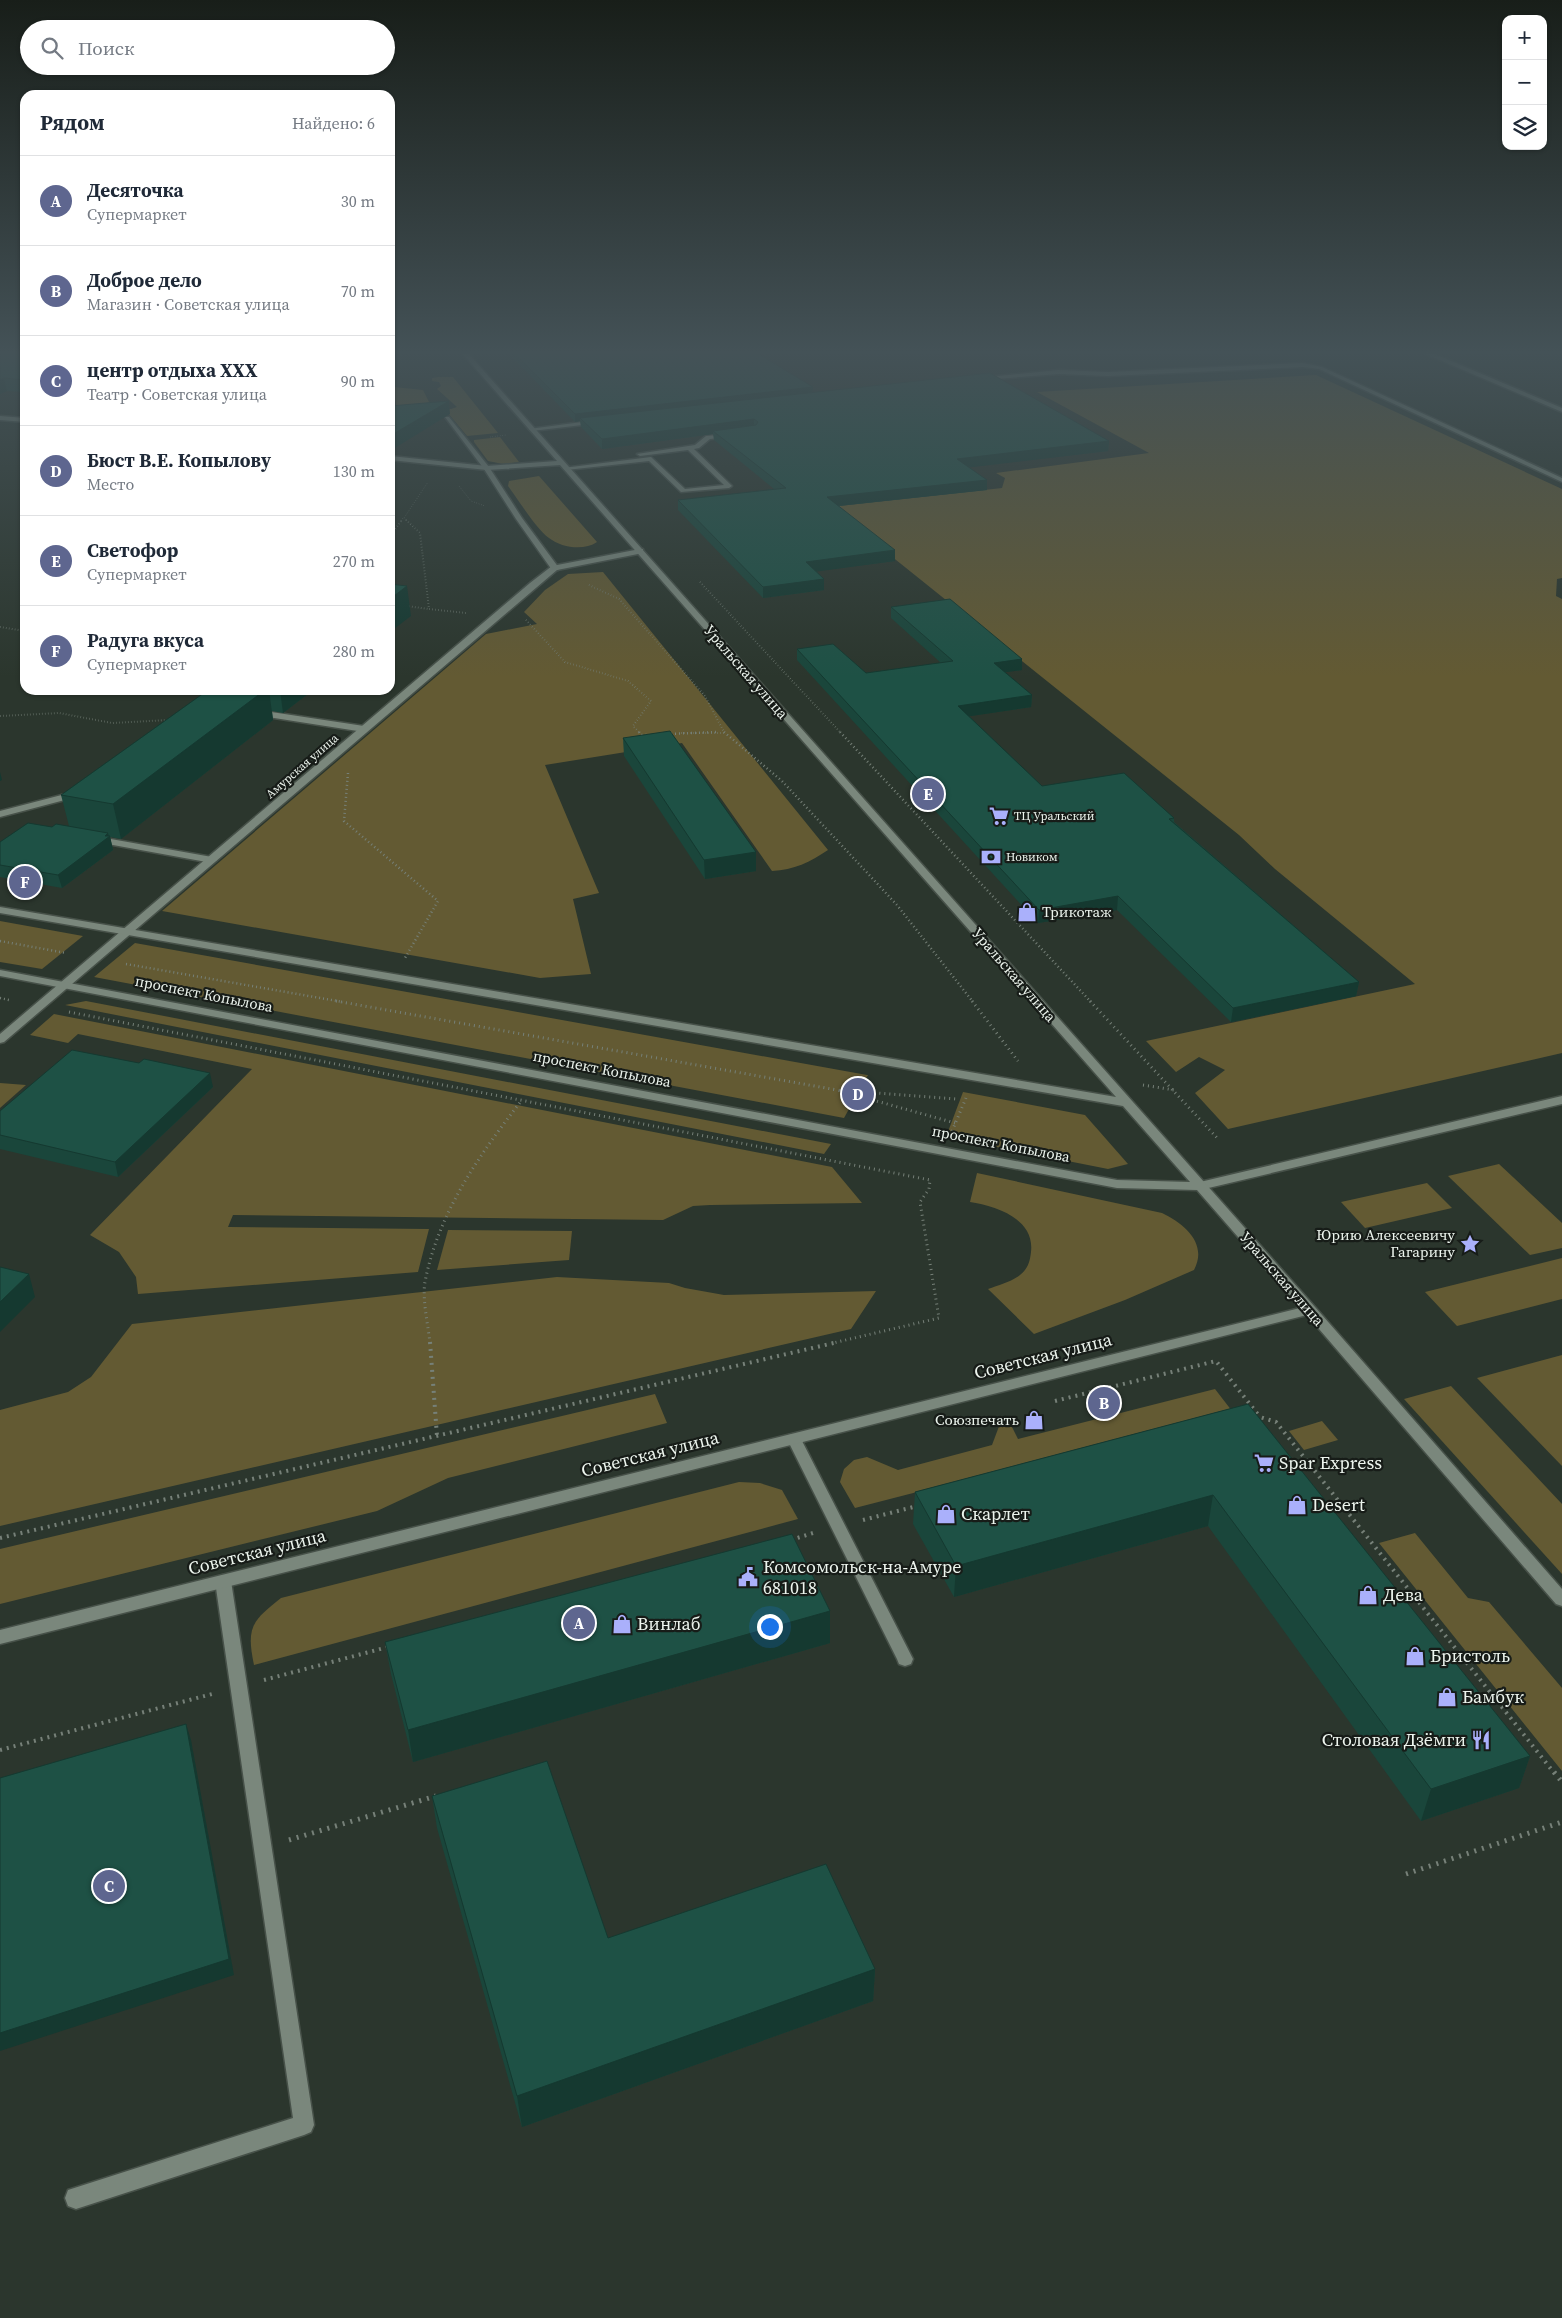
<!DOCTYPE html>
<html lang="ru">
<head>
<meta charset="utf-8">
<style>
  :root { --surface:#fff; --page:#f6f6f7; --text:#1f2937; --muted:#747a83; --line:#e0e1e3; --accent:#5e668f }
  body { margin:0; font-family:"Source Serif 4",serif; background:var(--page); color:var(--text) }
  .controls { position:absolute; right:15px; top:15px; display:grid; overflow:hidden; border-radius:10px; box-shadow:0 1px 4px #0004 }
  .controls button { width:45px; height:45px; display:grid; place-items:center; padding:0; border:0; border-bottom:1px solid var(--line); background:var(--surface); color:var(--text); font:25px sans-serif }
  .you { position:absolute; left:769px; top:1626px; width:18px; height:18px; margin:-12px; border:4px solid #fff; border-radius:50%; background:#1a73e8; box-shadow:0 0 0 8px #1a73e833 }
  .badge { display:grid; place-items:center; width:32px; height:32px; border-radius:50%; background:var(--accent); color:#fff; font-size:16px; font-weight:700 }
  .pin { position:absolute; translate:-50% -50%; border:2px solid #fff; box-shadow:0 1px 5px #0006 }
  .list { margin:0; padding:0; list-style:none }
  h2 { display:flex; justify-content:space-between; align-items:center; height:65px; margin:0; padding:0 20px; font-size:21px }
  h2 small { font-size:16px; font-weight:400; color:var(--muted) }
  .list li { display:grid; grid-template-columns:32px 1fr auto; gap:15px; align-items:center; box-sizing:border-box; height:90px; padding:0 20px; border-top:1px solid var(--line) }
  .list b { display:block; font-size:19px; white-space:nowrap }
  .list p { margin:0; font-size:16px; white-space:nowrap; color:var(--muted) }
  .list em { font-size:16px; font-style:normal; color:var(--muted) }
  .icon { flex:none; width:28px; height:28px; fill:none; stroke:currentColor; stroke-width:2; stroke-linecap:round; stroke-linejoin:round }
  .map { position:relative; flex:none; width:1562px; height:2318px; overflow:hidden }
  .search { position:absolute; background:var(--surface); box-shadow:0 1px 4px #0004; left:20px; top:20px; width:375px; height:55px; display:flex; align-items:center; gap:12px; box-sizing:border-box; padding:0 18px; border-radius:28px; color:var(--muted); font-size:19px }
  .panel { position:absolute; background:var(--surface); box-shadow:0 1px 4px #0004; left:20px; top:90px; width:375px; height:605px; border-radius:15px }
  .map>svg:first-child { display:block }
  .green { fill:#635a33 }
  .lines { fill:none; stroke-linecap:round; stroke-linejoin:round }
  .lane-casing { stroke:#475149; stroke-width:3 }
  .street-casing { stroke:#475149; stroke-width:3 }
  .secondary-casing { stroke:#475149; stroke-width:3 }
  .path-far5 { stroke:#768078; stroke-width:1; stroke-dasharray:0.5 2; stroke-linecap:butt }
  .path-far4 { stroke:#768078; stroke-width:2; stroke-dasharray:0.5 2.5; stroke-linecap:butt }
  .path-far3 { stroke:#768078; stroke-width:2.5; stroke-dasharray:1 3; stroke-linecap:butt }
  .path-far2 { stroke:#768078; stroke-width:3; stroke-dasharray:1 4; stroke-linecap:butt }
  .path-far1 { stroke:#768078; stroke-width:4; stroke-dasharray:2 5; stroke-linecap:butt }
  .path { stroke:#768078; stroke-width:5; stroke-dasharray:2 6; stroke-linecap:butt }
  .lane { fill:#7a877c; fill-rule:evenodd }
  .street { fill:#7a877c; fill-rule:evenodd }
  .secondary { fill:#7a877c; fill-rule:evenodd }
  .wall { fill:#1a463b }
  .shaded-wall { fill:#153930 }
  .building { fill:#1e5145; stroke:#153930 }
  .labels { text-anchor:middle; stroke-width:4.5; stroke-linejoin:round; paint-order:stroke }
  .far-street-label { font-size:12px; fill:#edf5ee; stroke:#171c18 }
  .far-poi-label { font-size:12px; fill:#edf5ee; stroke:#171c18; text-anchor:start }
  .street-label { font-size:15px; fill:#edf5ee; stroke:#171c18 }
  .poi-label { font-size:15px; fill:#edf5ee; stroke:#171c18; text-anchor:end }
  .near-street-label { font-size:18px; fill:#edf5ee; stroke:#171c18 }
  .near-poi-label { font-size:18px; fill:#edf5ee; stroke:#171c18; text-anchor:start }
</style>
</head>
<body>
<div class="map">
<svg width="1562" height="2318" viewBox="0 0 1562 2318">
  <rect width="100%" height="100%" fill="#2b362d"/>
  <g class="green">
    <polygon points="1316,375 1562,489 1562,578 1557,579 1556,596 1562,599 1562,1053 1228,1129 1195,1093 1225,1070 1199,1057 1176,1072 1146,1041 1415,984 1275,869 1239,835 830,507 1002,488 1005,478 996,473 1149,453 1037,392"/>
    <polygon points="438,377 453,377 498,433 467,436 448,413 397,417 394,387 423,390 431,406 451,409 457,407 437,389 441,386 439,382 432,381 432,378"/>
    <polygon points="500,437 519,462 503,464 488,461 474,442 474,440"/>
    <path d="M539,476L597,542C584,551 562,548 549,538C536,529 518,499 508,486L509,481Z"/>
    <path d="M603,572L828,850C810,862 794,870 772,871L682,743L545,765L599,893L573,899L591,974L540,978L162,911L486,634L537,624L524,612L545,590L568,574Z"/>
    <polygon points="0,921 83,936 42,969 0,962"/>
    <polygon points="135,943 867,1075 868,1075 844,1118 94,977"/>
    <polygon points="86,1001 831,1144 824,1154 65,1005"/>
    <polygon points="54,1014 832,1167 862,1203 710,1205 693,1206 663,1220 233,1215 228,1227 429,1229 418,1272 138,1294 136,1277 119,1252 90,1235 252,1069 78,1034 68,1043 30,1035"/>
    <polygon points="0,1083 26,1085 0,1108"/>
    <polygon points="963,1092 1085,1115 1128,1164 1108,1169 946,1137"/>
    <polygon points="1499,1164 1562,1223 1562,1248 1530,1255 1448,1176"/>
    <path d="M977,1173L1162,1213C1185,1224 1208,1244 1194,1270L1125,1300L1034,1334L988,1289C999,1285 1011,1282 1020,1275C1028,1269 1030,1261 1031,1252C1035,1218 995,1206 970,1202Z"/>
    <polygon points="1427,1183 1452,1208 1365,1228 1341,1202"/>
    <polygon points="448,1230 572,1231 569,1260 437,1270"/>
    <polygon points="1562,1258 1562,1299 1457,1326 1425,1292"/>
    <polygon points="557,1277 669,1283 685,1288 724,1295 876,1291 851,1329 0,1526 0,1410 68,1392 91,1377 132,1324"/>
    <polygon points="1562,1355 1562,1466 1477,1378"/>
    <polygon points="1451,1386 1562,1504 1562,1574 1404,1399"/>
    <polygon points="1215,1389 1232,1411 855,1508 840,1482 844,1469 854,1460 867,1457 898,1470 992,1445 1001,1421 1008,1419 1018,1439"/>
    <polygon points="655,1394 667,1423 448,1478 377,1511 0,1604 0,1549"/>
    <polygon points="1322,1421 1338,1440 1304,1450 1289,1431"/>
    <path d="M739,1482L760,1483L782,1490L798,1519L254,1665C246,1627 252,1621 281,1598Z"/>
    <polygon points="1415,1533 1468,1598 1489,1602 1562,1688 1562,1771 1379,1543"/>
  </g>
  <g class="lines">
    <defs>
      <g id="lane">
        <polygon points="1421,352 1430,352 1562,408 1562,412"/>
        <polygon points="1303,363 1322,367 1562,478 1562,482 1319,369 1303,367 1108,376 1059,374 982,380 979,378 1059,370 1108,372"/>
        <polygon points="445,417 449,417 489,467 522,518 559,568 558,570 552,570 516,519 484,469"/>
        <polygon points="597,420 599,423 532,431 529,429"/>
        <polygon points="730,434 728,437 710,439 699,448 694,449 731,485 732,486 729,488 681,492 649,461 566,470 563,468 651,457 685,489 724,485 688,450 640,456 637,454 695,445 706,436"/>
        <polygon points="258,710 364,726 368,729 364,732 255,715 254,713"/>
        <polygon points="77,791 80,792 80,796 0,817 0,811"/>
        <polygon points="94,836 212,857 217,860 212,863 91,841 91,837"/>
        <polygon points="1562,1096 1562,1104 1200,1190 1194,1186 1200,1182"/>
        <polygon points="794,1434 799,1435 801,1439 913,1659 911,1664 905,1666 899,1664 897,1659 787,1439 789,1435"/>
        <polygon points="223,1575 229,1577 231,1581 314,2125 311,2132 304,2135 76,2209 68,2206 65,2198 68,2190 293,2118 215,1581 217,1577"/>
      </g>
      <polygon id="street" points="640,549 643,549 643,553 557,570 4,1042 0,1043 0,1034 530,583 552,566"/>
      <g id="secondary">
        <polygon points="461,352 467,352 1315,1307 1562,1589 1562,1606 1556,1604 1307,1315 0,1644 0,1630 1300,1308 1197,1190 1117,1188 0,976 0,970 1117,1180 1190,1182 1123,1106 0,913 0,907 1116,1097 560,465 487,470 390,460 390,456 487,466 557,461"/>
        <polygon points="0,416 25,418 25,422 0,420"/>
      </g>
    </defs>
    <use href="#lane" class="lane-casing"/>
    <use href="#street" class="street-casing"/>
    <use href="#secondary" class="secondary-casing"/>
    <g class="path-far5">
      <polyline points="490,437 506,435"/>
      <polyline points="459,486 471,501 485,506"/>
      <polyline points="401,521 403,518"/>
      <polyline points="407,521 404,518 428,482"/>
    </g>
    <g class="path-far4">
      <polyline points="406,520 420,533 429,609 466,613"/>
      <polyline points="390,536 402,520"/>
      <polyline points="700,582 841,733"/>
      <polyline points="589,585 619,599 705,696 724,732"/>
      <polyline points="406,606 429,609"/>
      <polyline points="526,620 565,662 628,681 651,701 633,726 640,733"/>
      <polyline points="0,627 25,631"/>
      <polyline points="0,716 59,713 112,723 168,720"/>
      <polyline points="681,733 726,733"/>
    </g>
    <g class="path-far3">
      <polyline points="639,732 641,735 649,735"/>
      <polyline points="724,732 782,781 897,905 973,1002"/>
      <polyline points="840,732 1091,1002"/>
      <polyline points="667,734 717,732"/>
      <polyline points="348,773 344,821 438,901 405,958"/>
      <polyline points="0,941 66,953"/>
      <polyline points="126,964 343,1002"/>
      <polyline points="0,998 9,1000"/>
    </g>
    <g class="path-far2">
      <polyline points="336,1001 837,1090"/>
      <polyline points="972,1001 1018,1061"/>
      <polyline points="1090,1001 1219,1140"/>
      <polyline points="69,1012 930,1180 929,1189 920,1202 939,1318 833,1343"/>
      <polyline points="1143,1085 1174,1090"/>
      <polyline points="955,1123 837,1090 956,1099"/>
      <polyline points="952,1131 966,1098"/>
      <path d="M430,1343C428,1325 422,1298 425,1282C438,1213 480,1154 522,1100"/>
    </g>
    <g class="path-far1">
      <polyline points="430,1342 437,1436"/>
      <polyline points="1055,1401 1216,1361 1260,1417"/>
      <polyline points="1255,1418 1260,1417 1276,1422 1555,1774"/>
      <polyline points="863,1520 917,1506"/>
      <polyline points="0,1538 838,1342"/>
      <polyline points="791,1540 813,1533"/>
      <polyline points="264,1680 388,1647"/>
      <polyline points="0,1750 212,1694"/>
    </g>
    <g class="path">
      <polyline points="1554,1772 1562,1782"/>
      <polyline points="289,1840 436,1796"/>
      <polyline points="1406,1874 1562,1822"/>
    </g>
    <use href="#lane" class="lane"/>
    <use href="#street" class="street"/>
    <use href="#secondary" class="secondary"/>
  </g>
  <g class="wall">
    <polygon points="0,352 25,352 25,392 7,391 0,394"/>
    <polygon points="507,352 755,352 813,387 812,392 1109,441 1108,451 969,467 987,490 839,506 895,561 817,571 824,590 763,598 678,510 678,500 774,489 714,440 713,434 602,449 581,427 580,421 575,422"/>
    <polygon points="891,607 1022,659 1022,670 1005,672 1032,695 1031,707 969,716 1042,786 1174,818 1174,822 1359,982 1356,996 1231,1022 1117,910 1038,923 797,660 797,649 866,673 941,663 891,618"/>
    <polygon points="208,690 313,690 283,713 272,711 273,720 121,839 110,837 113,850 62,888 0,877 0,842 52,827 69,826 61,795"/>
    <polygon points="623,738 756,852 756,871 705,879 624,756"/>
    <polygon points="139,1063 213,1087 118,1177 0,1149 0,1111"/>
    <polygon points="1248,1404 1530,1756 1519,1788 1421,1821 1208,1526 954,1597 913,1524 915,1492"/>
    <polygon points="385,1642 830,1643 413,1762 391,1674"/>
    <polygon points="432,1796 608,1938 875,1969 873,2001 522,2127 437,1828"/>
  </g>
  <g class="shaded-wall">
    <polygon points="4,378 7,391 0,394 0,380"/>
    <polygon points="813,387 812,394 580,418 580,421 575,422 575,414"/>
    <polygon points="449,401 450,414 390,451 390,436"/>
    <polygon points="754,419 754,428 713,431 713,434 602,449 602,439"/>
    <polygon points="1109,441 1108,451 956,469 957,459"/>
    <polygon points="987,480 987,490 827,507 827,497"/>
    <polygon points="895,550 895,561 806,573 806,562"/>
    <polygon points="824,579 824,590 763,598 763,587"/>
    <polygon points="407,586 411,616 390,632 390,599"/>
    <polygon points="1022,659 1022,670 993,674 994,663"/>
    <polygon points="265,690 269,690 273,720 121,839 113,804"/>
    <polygon points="280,690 313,690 283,713"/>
    <polygon points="1032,695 1031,707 958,718 958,706"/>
    <polygon points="0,772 2,780 0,781"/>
    <polygon points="108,833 109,837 110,836 113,850 62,888 58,875"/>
    <polygon points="756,852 756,871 705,879 704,860"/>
    <polygon points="1118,896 1117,910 1038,923 1039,910"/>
    <polygon points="1359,982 1356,996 1231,1022 1233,1008"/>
    <polygon points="210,1073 213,1087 118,1177 115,1162"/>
    <polygon points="29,1274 35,1297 0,1332 0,1302"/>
    <polygon points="1213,1495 1208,1526 954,1597 956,1566"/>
    <polygon points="830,1611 830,1643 413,1762 408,1730"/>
    <polygon points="186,1724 191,1740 234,1975 0,2051 0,2033"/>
    <polygon points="1530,1756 1519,1788 1421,1821 1431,1789"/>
    <polygon points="875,1969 873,2001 522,2127 517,2096"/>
  </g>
  <g class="building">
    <polygon points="0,352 25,352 25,380 4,378 0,380"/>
    <polygon points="513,352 755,352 813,387 575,414"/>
    <polygon points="990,373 1109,441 957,459 987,480 827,497 895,550 806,562 824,579 763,587 678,500 786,488 713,431 756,425 758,422 754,419 602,439 580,418"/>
    <polygon points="449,401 390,436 390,406"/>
    <polygon points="390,584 407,586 390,599"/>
    <polygon points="950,599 1022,659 994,663 1032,695 958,706 1042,786 1124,773 1174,818 1169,819 1359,982 1233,1008 1118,896 1039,910 797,649 833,644 866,673 953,661 891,607"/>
    <polygon points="208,690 265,690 113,804 61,795"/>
    <polygon points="670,731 756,852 704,860 623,738"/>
    <polygon points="28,823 52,827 56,824 108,833 105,836 110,836 58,875 0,865 0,842"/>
    <polygon points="72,1050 139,1063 144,1059 210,1073 115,1162 0,1135 0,1111"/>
    <polygon points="0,1267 29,1274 0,1302"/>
    <polygon points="1248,1404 1530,1756 1431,1789 1213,1495 956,1566 915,1492"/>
    <polygon points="792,1534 830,1611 408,1730 385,1642"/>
    <polygon points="186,1724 229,1959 0,2033 0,1778"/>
    <polygon points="547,1761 608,1938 826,1864 875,1969 517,2096 432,1796"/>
  </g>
  <linearGradient id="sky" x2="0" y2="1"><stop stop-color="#181e19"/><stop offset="0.52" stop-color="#445257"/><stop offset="1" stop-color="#445257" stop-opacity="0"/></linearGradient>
  <rect width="1562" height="677" fill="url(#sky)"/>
  <defs>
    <symbol id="supermarket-bare" viewBox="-9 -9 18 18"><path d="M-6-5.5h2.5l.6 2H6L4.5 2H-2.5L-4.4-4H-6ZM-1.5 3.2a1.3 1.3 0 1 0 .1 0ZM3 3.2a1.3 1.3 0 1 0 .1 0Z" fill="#aab0fb" stroke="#171c18" stroke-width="2.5" paint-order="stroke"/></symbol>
    <symbol id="bank-bare" viewBox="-9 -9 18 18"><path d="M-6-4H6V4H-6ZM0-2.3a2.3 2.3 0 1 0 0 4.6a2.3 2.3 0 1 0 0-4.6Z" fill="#aab0fb" stroke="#171c18" stroke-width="2.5" paint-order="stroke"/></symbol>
    <symbol id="shop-bare" viewBox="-9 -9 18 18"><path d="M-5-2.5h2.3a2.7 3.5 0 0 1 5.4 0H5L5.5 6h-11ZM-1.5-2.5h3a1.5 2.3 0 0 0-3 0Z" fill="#aab0fb" stroke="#171c18" stroke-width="2.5" paint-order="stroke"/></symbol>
    <symbol id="sight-bare" viewBox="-9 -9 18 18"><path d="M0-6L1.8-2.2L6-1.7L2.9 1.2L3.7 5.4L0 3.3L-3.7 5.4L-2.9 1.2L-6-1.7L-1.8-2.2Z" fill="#aab0fb" stroke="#171c18" stroke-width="2.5" paint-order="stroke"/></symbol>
    <symbol id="civic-bare" viewBox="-9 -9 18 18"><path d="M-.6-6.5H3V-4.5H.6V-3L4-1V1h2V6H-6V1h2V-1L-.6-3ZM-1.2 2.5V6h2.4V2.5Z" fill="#aab0fb" stroke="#171c18" stroke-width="2.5" paint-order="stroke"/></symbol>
    <symbol id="restaurant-bare" viewBox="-9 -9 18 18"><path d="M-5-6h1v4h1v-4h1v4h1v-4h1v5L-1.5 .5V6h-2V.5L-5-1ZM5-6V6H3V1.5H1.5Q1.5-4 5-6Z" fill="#aab0fb" stroke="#171c18" stroke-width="2.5" paint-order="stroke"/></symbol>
  </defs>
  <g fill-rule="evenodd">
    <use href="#supermarket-bare" x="985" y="802" width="28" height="28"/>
    <use href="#bank-bare" x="977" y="843" width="28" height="28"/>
    <use href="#shop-bare" x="1013" y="898" width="28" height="28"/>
    <use href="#sight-bare" x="1456" y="1230" width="28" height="28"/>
    <use href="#shop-bare" x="1020" y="1406" width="28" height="28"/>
    <use href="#supermarket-bare" x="1250" y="1449" width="28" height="28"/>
    <use href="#shop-bare" x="1283" y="1491" width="28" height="28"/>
    <use href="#shop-bare" x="932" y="1500" width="28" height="28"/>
    <use href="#civic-bare" x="734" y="1563" width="28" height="28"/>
    <use href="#shop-bare" x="1354" y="1581" width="28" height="28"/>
    <use href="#shop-bare" x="608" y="1610" width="28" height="28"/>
    <use href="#shop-bare" x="1401" y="1642" width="28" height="28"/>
    <use href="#shop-bare" x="1433" y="1683" width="28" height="28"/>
    <use href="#restaurant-bare" x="1467" y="1726" width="28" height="28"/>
  </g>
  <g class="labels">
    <g class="far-street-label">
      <text transform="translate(302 766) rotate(-41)" y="4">Амурская улица</text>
    </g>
    <g class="far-poi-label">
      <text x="1014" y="820">ТЦ Уральский</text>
      <text x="1006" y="861">Новиком</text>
    </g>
    <g class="street-label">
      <text transform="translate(746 672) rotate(49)" y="5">Уральская улица</text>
      <text transform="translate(1014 975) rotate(49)" y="5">Уральская улица</text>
      <text transform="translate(204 994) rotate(11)" y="5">проспект Копылова</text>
      <text transform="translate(602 1069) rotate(11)" y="5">проспект Копылова</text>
      <text transform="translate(1001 1144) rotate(11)" y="5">проспект Копылова</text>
      <text transform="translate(1282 1279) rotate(49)" y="5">Уральская улица</text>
    </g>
    <g class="poi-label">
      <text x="1042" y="917" text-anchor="start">Трикотаж</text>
      <text x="1455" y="1240">Юрию Алексеевичу<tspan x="1455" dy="17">Гагарину</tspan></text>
      <text x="1019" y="1425">Союзпечать</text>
    </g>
    <g class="near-street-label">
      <text transform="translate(1043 1356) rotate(-14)" y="6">Советская улица</text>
      <text transform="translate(650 1454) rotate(-14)" y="6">Советская улица</text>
      <text transform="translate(257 1552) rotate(-14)" y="6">Советская улица</text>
    </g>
    <g class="near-poi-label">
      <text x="1279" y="1469">Spar Express</text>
      <text x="1312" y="1511">Desert</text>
      <text x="961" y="1520">Скарлет</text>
      <text x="763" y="1573">Комсомольск-на-Амуре<tspan x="763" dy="21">681018</tspan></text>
      <text x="1383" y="1601">Дева</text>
      <text x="637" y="1630">Винлаб</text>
      <text x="1430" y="1662">Бристоль</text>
      <text x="1462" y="1703">Бамбук</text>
      <text x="1466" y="1746" text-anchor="end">Столовая Дзёмги</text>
    </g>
  </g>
</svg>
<div class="controls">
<button>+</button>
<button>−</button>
<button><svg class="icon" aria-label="layers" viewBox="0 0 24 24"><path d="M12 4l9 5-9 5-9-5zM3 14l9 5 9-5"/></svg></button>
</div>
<div class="you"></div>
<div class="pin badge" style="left:579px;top:1623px">A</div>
<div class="pin badge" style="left:1104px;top:1403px">B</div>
<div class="pin badge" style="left:109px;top:1886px">C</div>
<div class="pin badge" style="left:858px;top:1094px">D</div>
<div class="pin badge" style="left:928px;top:794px">E</div>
<div class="pin badge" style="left:25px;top:882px">F</div>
<div class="search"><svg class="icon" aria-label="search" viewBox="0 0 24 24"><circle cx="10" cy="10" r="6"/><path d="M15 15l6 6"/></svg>Поиск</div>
<section class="panel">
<h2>Рядом<small>Найдено: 6</small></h2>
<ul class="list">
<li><span class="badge">A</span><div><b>Десяточка</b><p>Супермаркет</p></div><em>30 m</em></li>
<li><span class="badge">B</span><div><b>Доброе дело</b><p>Магазин · Советская улица</p></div><em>70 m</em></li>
<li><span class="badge">C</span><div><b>центр отдыха ХХХ</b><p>Театр · Советская улица</p></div><em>90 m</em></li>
<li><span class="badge">D</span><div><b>Бюст В.Е. Копылову</b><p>Место</p></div><em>130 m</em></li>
<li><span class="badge">E</span><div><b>Светофор</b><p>Супермаркет</p></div><em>270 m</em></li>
<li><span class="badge">F</span><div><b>Радуга вкуса</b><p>Супермаркет</p></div><em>280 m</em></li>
</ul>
</section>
</div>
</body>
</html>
